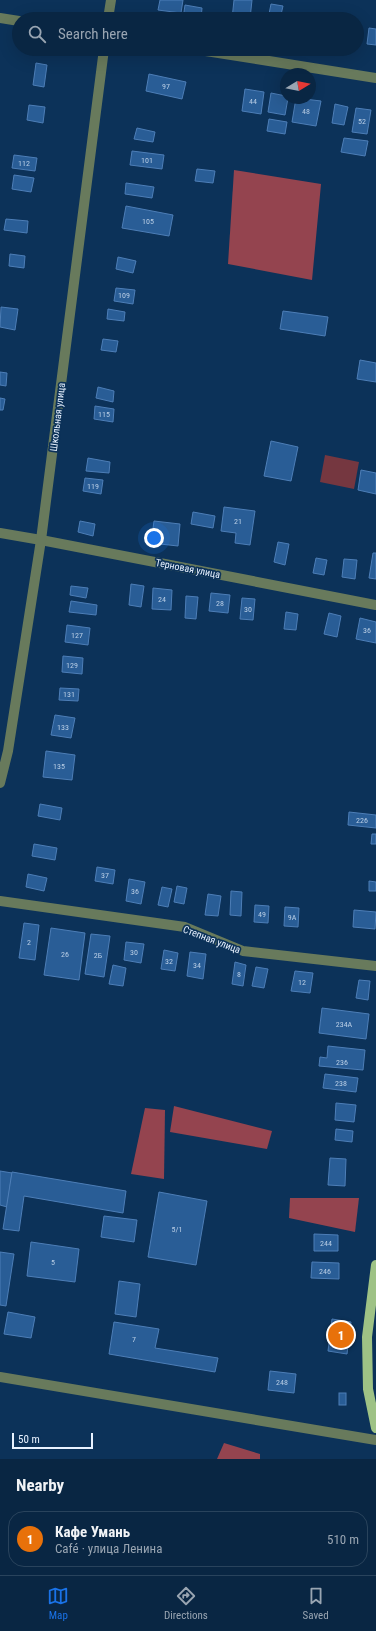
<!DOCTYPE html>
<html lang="en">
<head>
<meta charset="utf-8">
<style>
  :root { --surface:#092643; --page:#122e4a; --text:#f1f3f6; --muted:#99a5b2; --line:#29435c; --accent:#1a73e8 }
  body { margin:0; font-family:"Roboto Condensed",sans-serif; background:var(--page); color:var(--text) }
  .compass { position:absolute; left:280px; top:68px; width:36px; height:36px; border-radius:50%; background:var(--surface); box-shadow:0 4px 16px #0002; rotate:80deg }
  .scale { position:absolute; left:12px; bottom:10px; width:81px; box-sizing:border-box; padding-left:4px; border:2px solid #e8f2ff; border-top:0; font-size:11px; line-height:14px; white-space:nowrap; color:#e8f2ff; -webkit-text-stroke:3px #0c3259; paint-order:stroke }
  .you { position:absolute; left:154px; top:538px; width:14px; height:14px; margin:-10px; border:3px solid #fff; border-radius:50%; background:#1a73e8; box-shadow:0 0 0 6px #1a73e833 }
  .badge { display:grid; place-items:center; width:26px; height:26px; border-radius:50%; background:var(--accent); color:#fff; font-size:13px; font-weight:700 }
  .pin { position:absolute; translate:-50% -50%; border:2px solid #fff; box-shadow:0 1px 4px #0006 }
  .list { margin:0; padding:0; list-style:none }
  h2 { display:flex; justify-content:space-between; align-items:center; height:52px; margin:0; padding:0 16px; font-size:17px }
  h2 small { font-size:13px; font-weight:400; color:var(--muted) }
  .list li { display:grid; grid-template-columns:26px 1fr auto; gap:12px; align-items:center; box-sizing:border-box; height:56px; margin:0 8px 8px; padding:0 8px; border:1px solid var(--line); border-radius:16px }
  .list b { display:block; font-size:15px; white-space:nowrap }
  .list p { margin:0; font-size:13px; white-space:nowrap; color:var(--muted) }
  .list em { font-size:13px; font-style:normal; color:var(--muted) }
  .icon { flex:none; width:22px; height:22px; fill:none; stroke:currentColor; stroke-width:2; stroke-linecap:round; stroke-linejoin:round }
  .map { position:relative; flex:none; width:376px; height:1459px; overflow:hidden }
  .search { position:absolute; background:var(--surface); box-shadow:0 4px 16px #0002; left:12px; right:12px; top:12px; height:44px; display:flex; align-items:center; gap:10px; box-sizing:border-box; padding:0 14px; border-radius:22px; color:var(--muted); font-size:15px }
  .sheet { height:116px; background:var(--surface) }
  nav { display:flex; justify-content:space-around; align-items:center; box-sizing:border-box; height:56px; border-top:1px solid var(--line); background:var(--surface); font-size:11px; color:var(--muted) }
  nav a { display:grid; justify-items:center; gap:2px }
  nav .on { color:var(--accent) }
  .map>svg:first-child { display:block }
  .green { fill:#753740 }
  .forest { fill:#94444f }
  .building { fill:#295d96; stroke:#4d7eb7 }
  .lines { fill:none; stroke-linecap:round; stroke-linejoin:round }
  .minor { stroke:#687a5c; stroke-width:10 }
  .major { stroke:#9ec285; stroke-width:10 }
  .labels { text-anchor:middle; stroke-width:3.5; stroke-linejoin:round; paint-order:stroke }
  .number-label { font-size:8px; fill:#b8cde5 }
  .street-label { font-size:10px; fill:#e8f2ff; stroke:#0c3259 }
</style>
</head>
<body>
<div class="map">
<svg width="376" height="1459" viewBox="0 0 376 1459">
  <rect width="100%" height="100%" fill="#0c3259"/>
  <polygon class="green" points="325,455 359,462 354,489 320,482"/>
  <g class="forest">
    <polygon points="234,170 321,184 312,280 228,264"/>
    <polygon points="174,1106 272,1131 267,1149 170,1132"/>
    <polygon points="145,1108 165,1110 164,1179 131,1174"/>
    <polygon points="290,1198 359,1198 355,1232 289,1218"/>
    <polygon points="224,1443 260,1454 260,1459 217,1459"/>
  </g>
  <g class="building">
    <polygon points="160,0 183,0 181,13 158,10"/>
    <polygon points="234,0 252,0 250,19 232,19"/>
    <polygon points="271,4 283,6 280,19 268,19"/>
    <polygon points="185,5 202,8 201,19 183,19"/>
    <polygon points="369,28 376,29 376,45 367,44"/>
    <polygon points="36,63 47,65 44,87 33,85"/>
    <polygon points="149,74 186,82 182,99 146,91"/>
    <polygon points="245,89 264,92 261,114 242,111"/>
    <polygon points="271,93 286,96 286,98 288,98 285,115 268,112"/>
    <polygon points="296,98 321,101 316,126 292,122"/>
    <polygon points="335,104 348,107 344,125 332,123"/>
    <polygon points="29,105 45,107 43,123 27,120"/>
    <polygon points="356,108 371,110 367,134 352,132"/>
    <polygon points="269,119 287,122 285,134 267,131"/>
    <polygon points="137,128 155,132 153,142 134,139"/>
    <polygon points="344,138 368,141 365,156 341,152"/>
    <polygon points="132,151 164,155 162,169 130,165"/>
    <polygon points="14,155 37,158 35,171 12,168"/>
    <polygon points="197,169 215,171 213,183 195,181"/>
    <polygon points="14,175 34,178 31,192 12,189"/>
    <polygon points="126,183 154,187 152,198 125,194"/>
    <polygon points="126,206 173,215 169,236 122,228"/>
    <polygon points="6,219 28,221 27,233 4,230"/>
    <polygon points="10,254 25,256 24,268 9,266"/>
    <polygon points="118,257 136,261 133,273 116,269"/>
    <polygon points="116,288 135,290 133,304 114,301"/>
    <polygon points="1,307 18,309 15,330 0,327"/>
    <polygon points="108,309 125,312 124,321 107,319"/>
    <polygon points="283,311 328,317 325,336 280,329"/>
    <polygon points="103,339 118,341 116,352 101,350"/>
    <polygon points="360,360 376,363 376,382 357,379"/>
    <polygon points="0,372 7,373 6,386 0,385"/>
    <polygon points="98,387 114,391 113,402 96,398"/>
    <polygon points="0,398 5,399 3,410 0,410"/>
    <polygon points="95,406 114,409 113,422 94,419"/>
    <polygon points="271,441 298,447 291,481 264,476"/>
    <polygon points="88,458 110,462 109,473 86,471"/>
    <polygon points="361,470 376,473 376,494 358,490"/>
    <polygon points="85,478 103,480 101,494 83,491"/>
    <polygon points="224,507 255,511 250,545 235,543 236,533 221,531"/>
    <polygon points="193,512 215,516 213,528 191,524"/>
    <polygon points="80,521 95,524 93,536 78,532"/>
    <polygon points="154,521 180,524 178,546 151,543"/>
    <polygon points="278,542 289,544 285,565 274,562"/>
    <polygon points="373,553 376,553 376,579 369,578"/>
    <polygon points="316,558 327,560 324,575 313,573"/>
    <polygon points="344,559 357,560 355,579 342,577"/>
    <polygon points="131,584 144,586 141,607 129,605"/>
    <polygon points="71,586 88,588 86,598 70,595"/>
    <polygon points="153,588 172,590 171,610 152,609"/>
    <polygon points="211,593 230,595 228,613 209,611"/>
    <polygon points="186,596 198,597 196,619 185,618"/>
    <polygon points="242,598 255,599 253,620 240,619"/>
    <polygon points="71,601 97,605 96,615 69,612"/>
    <polygon points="286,612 298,614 296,630 284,629"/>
    <polygon points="329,613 341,616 337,637 324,634"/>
    <polygon points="360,618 376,622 376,643 356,639"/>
    <polygon points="67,625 90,628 88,645 65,642"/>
    <polygon points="63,656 83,658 82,674 62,672"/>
    <polygon points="60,688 79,689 78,701 59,700"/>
    <polygon points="55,715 75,718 71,738 51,735"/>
    <polygon points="46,751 75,755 72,780 43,777"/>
    <polygon points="40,804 62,808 60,820 38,816"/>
    <polygon points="349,812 376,815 376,828 348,825"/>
    <polygon points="372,834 376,834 376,844 371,844"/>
    <polygon points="34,844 57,848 55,860 32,856"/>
    <polygon points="97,867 115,870 113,884 95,881"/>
    <polygon points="28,874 47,878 44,891 26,887"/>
    <polygon points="129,879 145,882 141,904 126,901"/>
    <polygon points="369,881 376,882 376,891 369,891"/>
    <polygon points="177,886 187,888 184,904 174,902"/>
    <polygon points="162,887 172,889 168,907 158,905"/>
    <polygon points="231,891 242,892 241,916 230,915"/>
    <polygon points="208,894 221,896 218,916 205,915"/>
    <polygon points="255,905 269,906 268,923 254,922"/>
    <polygon points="285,907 299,908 298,927 284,926"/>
    <polygon points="354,910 376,912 375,929 353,927"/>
    <polygon points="24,923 39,925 35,960 19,958"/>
    <polygon points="51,928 85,933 79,980 44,975"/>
    <polygon points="91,934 110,936 104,977 85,974"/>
    <polygon points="126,942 144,944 141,963 124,960"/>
    <polygon points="164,950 178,953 175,971 161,969"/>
    <polygon points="190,952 206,954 203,979 187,976"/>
    <polygon points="235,962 246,965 243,986 232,984"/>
    <polygon points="113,965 126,968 123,986 109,984"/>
    <polygon points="256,967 268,969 264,988 252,986"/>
    <polygon points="295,971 313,973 310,993 291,991"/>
    <polygon points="359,980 370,981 368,1000 356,998"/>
    <polygon points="322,1008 369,1014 366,1039 319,1033"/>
    <polygon points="328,1046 365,1050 363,1070 319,1066 320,1057 327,1058"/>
    <polygon points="325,1074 358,1078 356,1092 323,1088"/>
    <polygon points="336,1103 356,1105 354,1122 335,1120"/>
    <polygon points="336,1129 353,1131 352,1142 335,1140"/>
    <polygon points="330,1158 346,1159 345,1186 328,1185"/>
    <polygon points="0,1171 12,1173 7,1207 0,1205"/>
    <polygon points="12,1172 126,1191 123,1213 24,1196 19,1231 3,1229"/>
    <polygon points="159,1192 207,1201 196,1265 148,1257"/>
    <polygon points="104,1216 137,1220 134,1242 101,1237"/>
    <polygon points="314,1234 338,1235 338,1251 314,1251"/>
    <polygon points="31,1242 79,1249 75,1282 27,1276"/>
    <polygon points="0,1252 14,1254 6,1306 0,1305"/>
    <polygon points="312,1262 339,1263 339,1279 311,1278"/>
    <polygon points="119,1281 140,1284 136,1317 115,1314"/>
    <polygon points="8,1312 35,1317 31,1338 4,1334"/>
    <polygon points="332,1319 351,1322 347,1354 328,1351"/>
    <polygon points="114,1322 159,1329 155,1348 218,1358 215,1372 109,1354"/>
    <polygon points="270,1371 296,1374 294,1393 268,1390"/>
    <rect x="339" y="1393" width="7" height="12"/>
  </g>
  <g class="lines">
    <g class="minor">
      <polyline points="0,18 19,21"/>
      <polyline points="108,19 111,0"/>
      <polyline points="193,49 376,78"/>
      <polyline points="0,533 41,540 376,605"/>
      <polyline points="0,783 8,751 41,540 104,49"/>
      <polyline points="0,901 185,927 243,951 376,966"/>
      <polyline points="0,1377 376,1440"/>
    </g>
    <polyline class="major" points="376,1265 367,1337 368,1389 376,1428"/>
  </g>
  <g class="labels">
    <g class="number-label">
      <text x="166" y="89">97</text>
      <text x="253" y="104">44</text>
      <text x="306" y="114">48</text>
      <text x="362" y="124">52</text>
      <text x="147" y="163">101</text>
      <text x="24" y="166">112</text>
      <text x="148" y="224">105</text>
      <text x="124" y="298">109</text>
      <text x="104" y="417">115</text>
      <text x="93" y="489">119</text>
      <text x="238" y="524">21</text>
      <text x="162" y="602">24</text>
      <text x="220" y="606">28</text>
      <text x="248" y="612">30</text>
      <text x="367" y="633">36</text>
      <text x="77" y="638">127</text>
      <text x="72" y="668">129</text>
      <text x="69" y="697">131</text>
      <text x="63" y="730">133</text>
      <text x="59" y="769">135</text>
      <text x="362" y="823">226</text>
      <text x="105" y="878">37</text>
      <text x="135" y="894">36</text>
      <text x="262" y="917">49</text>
      <text x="292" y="920">9А</text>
      <text x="29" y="945">2</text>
      <text x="134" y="955">30</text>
      <text x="65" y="957">26</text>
      <text x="98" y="958">2Б</text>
      <text x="169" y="964">32</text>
      <text x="197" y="968">34</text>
      <text x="239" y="977">8</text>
      <text x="302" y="985">12</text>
      <text x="344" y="1027">234А</text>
      <text x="342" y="1065">236</text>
      <text x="341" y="1086">238</text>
      <text x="177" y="1232">5/1</text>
      <text x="326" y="1246">244</text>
      <text x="53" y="1265">5</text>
      <text x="325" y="1274">246</text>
      <text x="134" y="1342">7</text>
      <text x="282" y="1385">248</text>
    </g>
    <g class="street-label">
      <text transform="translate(57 417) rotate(-83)" y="4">Школьная улица</text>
      <text transform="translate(188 568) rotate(11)" y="4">Терновая улица</text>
      <text transform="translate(212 939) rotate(21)" y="4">Степная улица</text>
    </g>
  </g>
</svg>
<svg class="compass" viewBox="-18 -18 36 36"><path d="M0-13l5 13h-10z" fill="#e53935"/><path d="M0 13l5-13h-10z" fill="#99a5b2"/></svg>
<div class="scale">50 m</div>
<div class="you"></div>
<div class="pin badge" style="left:341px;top:1335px;background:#e8710a">1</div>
<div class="search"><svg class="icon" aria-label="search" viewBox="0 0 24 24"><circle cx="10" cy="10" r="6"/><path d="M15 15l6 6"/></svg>Search here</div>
</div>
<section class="sheet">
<h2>Nearby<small></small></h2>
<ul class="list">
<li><span class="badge" style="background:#e8710a">1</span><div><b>Кафе Умань</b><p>Café · улица Ленина</p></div><em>510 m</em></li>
</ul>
</section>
<nav>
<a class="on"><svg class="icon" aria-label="map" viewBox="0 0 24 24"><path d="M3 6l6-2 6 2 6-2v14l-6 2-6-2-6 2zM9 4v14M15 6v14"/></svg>Map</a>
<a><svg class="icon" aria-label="directions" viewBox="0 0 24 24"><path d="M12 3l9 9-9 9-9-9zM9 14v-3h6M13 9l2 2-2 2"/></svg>Directions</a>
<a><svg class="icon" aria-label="saved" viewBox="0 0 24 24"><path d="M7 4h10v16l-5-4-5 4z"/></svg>Saved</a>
</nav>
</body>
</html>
